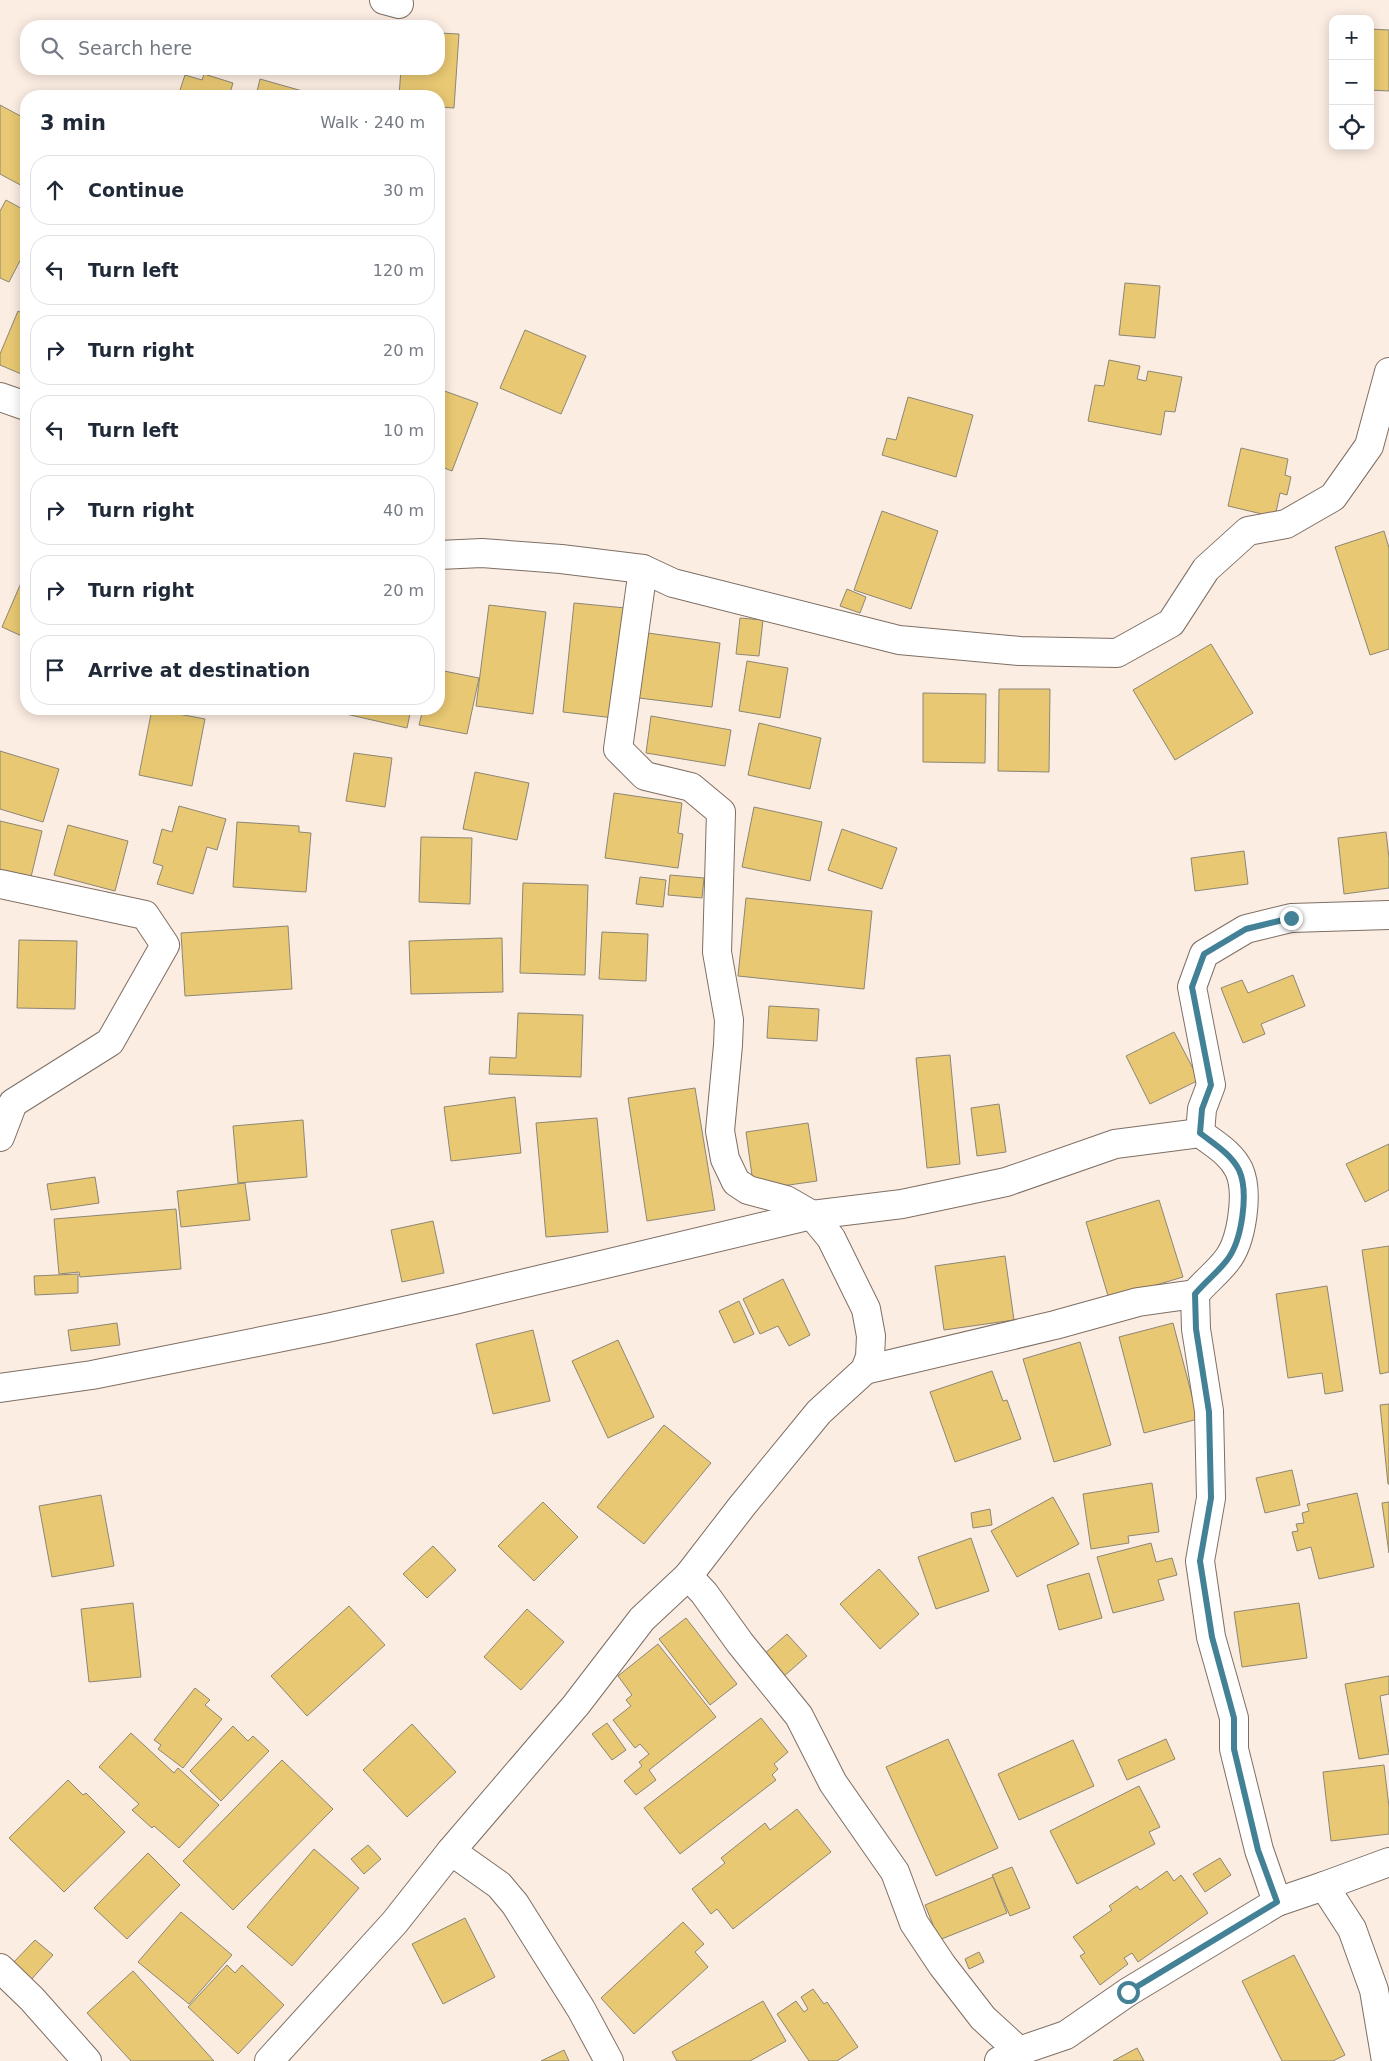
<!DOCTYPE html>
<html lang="en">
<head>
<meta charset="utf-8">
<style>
  :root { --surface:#fff; --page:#f2f2f3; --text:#1f2937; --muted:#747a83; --line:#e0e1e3 }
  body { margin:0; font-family:"DejaVu Sans",sans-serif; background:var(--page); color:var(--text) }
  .controls { position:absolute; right:15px; top:15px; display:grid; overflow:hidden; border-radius:10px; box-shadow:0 2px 12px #0003 }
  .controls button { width:45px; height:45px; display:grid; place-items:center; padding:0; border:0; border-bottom:1px solid var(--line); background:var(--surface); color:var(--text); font:25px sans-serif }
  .stop { position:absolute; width:15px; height:15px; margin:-11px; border:4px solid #428196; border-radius:50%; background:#fff }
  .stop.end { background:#428196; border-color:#fff; box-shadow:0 1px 5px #0008 }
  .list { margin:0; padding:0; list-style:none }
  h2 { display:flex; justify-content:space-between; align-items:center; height:65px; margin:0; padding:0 20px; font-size:21px }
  h2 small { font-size:16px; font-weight:400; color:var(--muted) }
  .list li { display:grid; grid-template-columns:32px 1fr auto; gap:15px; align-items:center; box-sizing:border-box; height:70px; margin:0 10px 10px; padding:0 10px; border:1px solid var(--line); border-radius:20px }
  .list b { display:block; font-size:19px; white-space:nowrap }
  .list em { font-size:16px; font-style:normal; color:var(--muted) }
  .icon { flex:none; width:28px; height:28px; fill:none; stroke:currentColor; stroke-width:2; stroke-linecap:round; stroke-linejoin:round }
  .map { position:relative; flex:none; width:1389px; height:2061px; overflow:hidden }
  .search { position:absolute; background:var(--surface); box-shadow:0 2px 12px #0003; left:20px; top:20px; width:425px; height:55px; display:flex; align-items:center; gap:12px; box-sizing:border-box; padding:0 18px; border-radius:20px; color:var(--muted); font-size:19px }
  .panel { position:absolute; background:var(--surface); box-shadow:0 2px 12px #0003; left:20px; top:90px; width:425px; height:625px; border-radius:20px }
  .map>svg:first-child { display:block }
  .building { fill:#e8c872; stroke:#8d8675 }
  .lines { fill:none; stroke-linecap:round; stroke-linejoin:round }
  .minor-casing { stroke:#7e6e63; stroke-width:30 }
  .minor { stroke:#fff; stroke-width:28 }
  .route { stroke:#428196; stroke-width:6 }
</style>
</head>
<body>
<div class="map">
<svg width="1389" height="2061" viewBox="0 0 1389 2061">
  <rect width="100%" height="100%" fill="#fcede3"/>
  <g class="building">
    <polygon points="1370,29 1389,30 1389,91 1370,90"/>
    <polygon points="439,33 459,34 454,108 439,107 439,96 399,96 401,69 439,69"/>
    <polygon points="204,74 233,83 229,96 178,96 185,75 202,80"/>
    <polygon points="260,79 313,94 312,96 256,96"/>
    <polygon points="0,105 26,119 26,188 0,174"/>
    <polygon points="6,200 26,211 26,249 9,282 0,278 0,211"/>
    <polygon points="1125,283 1160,286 1155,338 1119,335"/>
    <polygon points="18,311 26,315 26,376 0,365 0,354"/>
    <polygon points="525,330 586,356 561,414 500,388"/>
    <polygon points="1109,360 1140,366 1137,379 1146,381 1148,371 1182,377 1175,412 1165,411 1161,435 1088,421 1095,385 1104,386"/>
    <polygon points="439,389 478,403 452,471 439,466"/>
    <polygon points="908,397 973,415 956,477 882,455 887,438 896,440"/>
    <polygon points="1241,448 1288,459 1285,475 1291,477 1287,495 1280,493 1275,517 1228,506"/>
    <polygon points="882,511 938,531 911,609 854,590"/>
    <polygon points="1384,531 1389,548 1389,649 1370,655 1335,547"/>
    <polygon points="24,576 26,576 26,638 2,627"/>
    <polygon points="847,589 866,597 860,613 840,606"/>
    <polygon points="574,603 626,608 614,718 563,712"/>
    <polygon points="489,605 546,612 533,714 476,706"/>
    <polygon points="740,618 763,620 759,656 736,654"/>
    <polygon points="648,633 720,643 712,707 639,698"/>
    <polygon points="1211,644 1253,713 1175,760 1133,690"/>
    <polygon points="747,661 788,668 780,718 739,711"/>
    <polygon points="439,670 479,678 467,734 419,725 423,709 439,709"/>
    <polygon points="999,689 1050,689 1049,772 998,771"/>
    <polygon points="923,693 986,694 985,763 923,762"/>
    <polygon points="152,709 205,719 192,786 139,775"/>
    <polygon points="324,709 411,709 407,728"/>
    <polygon points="651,716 731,730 725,766 646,753"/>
    <polygon points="759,723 821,738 810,789 748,775"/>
    <polygon points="0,751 59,769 43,822 0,809"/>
    <polygon points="354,753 392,758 385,807 346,801"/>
    <polygon points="475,772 529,783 517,840 463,829"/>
    <polygon points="614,793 682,803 678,833 683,834 678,868 605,858"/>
    <polygon points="179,806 226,819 217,850 207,847 193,894 157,884 163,866 153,863 162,829 172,832"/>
    <polygon points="754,807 822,822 810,881 742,867"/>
    <polygon points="0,821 42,831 31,877 0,870"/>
    <polygon points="237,822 299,826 299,832 311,833 306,892 233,887"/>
    <polygon points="68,825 128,841 115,891 54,875"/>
    <polygon points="842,829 897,848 882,889 828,870"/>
    <polygon points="1386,832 1389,858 1389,888 1344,894 1338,838"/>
    <polygon points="421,837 472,838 470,904 419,902"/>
    <polygon points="1244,851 1248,884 1195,891 1191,858"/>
    <polygon points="670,875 704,878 702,898 668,895"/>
    <polygon points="640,877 666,880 663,907 636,904"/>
    <polygon points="523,883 588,885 585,975 520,973"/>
    <polygon points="746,898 872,911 864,989 738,976"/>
    <polygon points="288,926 292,989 185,996 181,933"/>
    <polygon points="602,932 648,934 646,981 599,979"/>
    <polygon points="502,938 503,992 411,994 409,941"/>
    <polygon points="19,940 77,941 75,1009 17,1008"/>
    <polygon points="1293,975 1305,1006 1261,1024 1265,1034 1243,1043 1221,988 1242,980 1248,993"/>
    <polygon points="769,1006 819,1009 817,1041 767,1038"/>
    <polygon points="518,1013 583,1015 581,1077 489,1074 490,1057 516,1058"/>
    <polygon points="1174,1032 1199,1080 1150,1104 1126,1056"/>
    <polygon points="950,1055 960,1164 927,1168 916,1058"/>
    <polygon points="695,1088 715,1210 647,1221 628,1098"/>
    <polygon points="515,1097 521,1153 451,1161 444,1107"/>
    <polygon points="999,1104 1006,1152 977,1156 971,1108"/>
    <polygon points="597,1118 608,1232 546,1237 536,1123"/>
    <polygon points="303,1120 307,1177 238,1183 233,1126"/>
    <polygon points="808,1123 817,1181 754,1190 746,1132"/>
    <polygon points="1389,1144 1389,1190 1365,1202 1346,1164"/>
    <polygon points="95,1177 99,1203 51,1210 47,1184"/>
    <polygon points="245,1183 250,1220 181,1227 177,1191"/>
    <polygon points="1159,1200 1183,1277 1109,1299 1086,1222"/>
    <polygon points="176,1209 181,1269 80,1277 79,1272 59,1274 54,1219"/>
    <polygon points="433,1221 444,1273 402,1282 391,1230"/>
    <polygon points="1389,1246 1389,1372 1380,1374 1362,1250"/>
    <polygon points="1005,1256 1014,1320 944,1330 935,1266"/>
    <polygon points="78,1274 78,1293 35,1295 34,1276"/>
    <polygon points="783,1279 810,1335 789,1346 778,1326 760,1334 743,1299"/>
    <polygon points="1327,1286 1343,1391 1325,1394 1322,1373 1288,1378 1276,1294"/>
    <polygon points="739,1301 754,1334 734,1343 719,1311"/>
    <polygon points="117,1323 120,1345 71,1351 68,1330"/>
    <polygon points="1173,1323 1198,1419 1144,1433 1119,1337"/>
    <polygon points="533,1330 550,1401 493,1414 476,1344"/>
    <polygon points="618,1340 654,1417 608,1438 572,1361"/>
    <polygon points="1080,1342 1111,1445 1054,1462 1023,1359"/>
    <polygon points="992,1371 1003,1401 1007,1400 1021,1439 955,1462 930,1392"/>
    <polygon points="1389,1404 1389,1484 1388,1484 1380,1405"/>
    <polygon points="664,1425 711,1463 644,1544 597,1507"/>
    <polygon points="1292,1470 1300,1505 1265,1513 1256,1478"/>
    <polygon points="1152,1483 1159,1532 1128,1536 1129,1543 1091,1549 1083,1494"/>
    <polygon points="1357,1493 1374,1567 1319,1579 1311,1547 1297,1551 1292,1532 1298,1531 1296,1524 1304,1523 1302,1513 1309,1511 1307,1504"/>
    <polygon points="101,1495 114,1566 52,1577 39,1506"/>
    <polygon points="1053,1497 1079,1544 1017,1577 991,1531"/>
    <polygon points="543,1502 578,1537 534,1581 498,1546"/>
    <polygon points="1389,1502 1389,1553 1382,1503"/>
    <polygon points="990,1509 992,1525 973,1528 971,1513"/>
    <polygon points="971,1538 989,1591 936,1609 918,1557"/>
    <polygon points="1151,1543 1156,1562 1172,1558 1177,1575 1158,1580 1164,1600 1113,1613 1097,1557"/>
    <polygon points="433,1546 456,1570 427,1598 403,1574"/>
    <polygon points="879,1569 919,1614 880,1649 840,1604"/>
    <polygon points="1089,1573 1102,1618 1059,1630 1047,1585"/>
    <polygon points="133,1603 141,1677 89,1682 81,1609"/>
    <polygon points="1299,1603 1307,1658 1242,1667 1234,1612"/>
    <polygon points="349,1606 385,1645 307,1716 271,1676"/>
    <polygon points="527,1609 564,1642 521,1690 484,1657"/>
    <polygon points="686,1618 737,1684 710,1705 659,1639"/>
    <polygon points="787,1634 807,1656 783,1677 763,1655"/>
    <polygon points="658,1644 716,1717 649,1770 656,1780 636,1795 624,1781 642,1766 639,1762 649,1754 640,1744 635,1748 613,1720 631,1706 626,1700 632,1695 618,1676"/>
    <polygon points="1389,1676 1389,1694 1380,1696 1389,1754 1359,1759 1345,1684"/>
    <polygon points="195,1688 210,1700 205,1705 222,1719 183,1768 158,1749 161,1745 154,1740"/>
    <polygon points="761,1718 788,1752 774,1764 778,1769 772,1775 776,1780 680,1854 644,1808"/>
    <polygon points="607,1723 626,1750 612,1760 592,1734"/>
    <polygon points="412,1724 456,1772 407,1817 363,1770"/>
    <polygon points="233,1726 248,1741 253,1736 269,1751 221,1801 190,1771"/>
    <polygon points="131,1733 174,1773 178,1768 219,1805 179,1848 154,1826 152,1828 132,1810 139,1804 99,1767"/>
    <polygon points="948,1739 998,1848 936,1876 886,1767"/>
    <polygon points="1166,1739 1175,1759 1127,1780 1118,1760"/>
    <polygon points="1073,1740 1094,1786 1019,1820 998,1774"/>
    <polygon points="282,1760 333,1809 233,1910 183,1861"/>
    <polygon points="1384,1765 1389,1807 1389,1834 1331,1841 1323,1772"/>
    <polygon points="68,1780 83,1795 86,1793 125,1832 64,1892 9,1838"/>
    <polygon points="1139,1786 1160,1827 1149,1832 1155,1844 1077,1884 1050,1831"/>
    <polygon points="797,1809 831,1852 733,1929 717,1909 711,1914 692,1889 725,1863 721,1858 765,1823 770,1830"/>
    <polygon points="368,1845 381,1859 364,1874 351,1859"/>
    <polygon points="314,1849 359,1888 292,1966 247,1927"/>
    <polygon points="148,1853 180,1885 127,1939 94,1908"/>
    <polygon points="1220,1858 1231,1875 1205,1892 1193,1874"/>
    <polygon points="1012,1867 1030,1908 1010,1916 992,1875"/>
    <polygon points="1167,1871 1174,1881 1181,1875 1208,1913 1138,1962 1132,1953 1124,1958 1128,1964 1100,1985 1080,1956 1085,1953 1073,1937 1112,1910 1109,1906 1137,1886 1140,1890"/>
    <polygon points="993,1877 1007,1913 939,1940 925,1905"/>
    <polygon points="181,1912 232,1955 189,2004 138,1962"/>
    <polygon points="465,1918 495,1977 443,2004 412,1944"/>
    <polygon points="683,1922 704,1944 695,1952 708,1967 634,2034 601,1998"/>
    <polygon points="35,1940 53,1955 30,1981 11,1965"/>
    <polygon points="979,1952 984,1962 969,1969 965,1959"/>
    <polygon points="1294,1955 1345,2055 1333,2061 1282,2061 1242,1981"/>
    <polygon points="227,1965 235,1973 242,1965 284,2005 238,2054 188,2007"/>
    <polygon points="133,1971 214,2061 131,2061 87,2013"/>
    <polygon points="813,1989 824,2004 827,2002 858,2047 837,2061 809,2061 777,2014 796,2001 804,2012 808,2009 801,1997"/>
    <polygon points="763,2001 786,2041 750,2061 677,2061 672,2052"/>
    <polygon points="1137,2048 1144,2061 1113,2061"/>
    <polygon points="564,2050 569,2061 541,2061"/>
  </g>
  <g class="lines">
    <defs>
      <g id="minor">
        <polyline points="384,0 399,4"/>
        <polyline points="0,397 26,406"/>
        <polyline points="439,555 482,553 561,559 643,569 673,583 899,640 1020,651 1117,653 1171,623 1206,569 1248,531 1286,524 1333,497 1369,446 1389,372"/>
        <polyline points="0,884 145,915 165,945 110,1042 13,1103 0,1137"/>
        <polyline points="1200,1133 1202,1109 1211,1085 1192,987 1204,954 1246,929 1291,918 1389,915"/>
        <polyline points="865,1370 1055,1325 1138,1302 1195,1294 1196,1329 1209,1411 1211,1498 1200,1561 1211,1637 1234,1718 1234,1749 1259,1850 1277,1902"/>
        <path d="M0,1388L92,1375L327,1328L454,1300L812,1215L902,1204L1006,1182L1115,1144L1200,1133C1214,1144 1231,1153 1239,1170C1249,1192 1242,1241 1227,1260C1219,1271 1205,1282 1195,1294"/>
        <polyline points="688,1576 704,1593 740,1643 799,1716 833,1783 895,1872 914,1923 942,1965 983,2018 1019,2051"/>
        <polyline points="451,1851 499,1885 515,1904 581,2009 609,2061"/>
        <polyline points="1324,1886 1389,1862"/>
        <polyline points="0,1968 32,1999 87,2061"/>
        <polyline points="269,2061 395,1922 451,1851 576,1705 642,1619 688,1576 742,1506 819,1412 865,1370 870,1357 871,1336 866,1309 831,1238 812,1215 786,1200 748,1190 736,1182 725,1159 720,1131 728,1045 729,1020 717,952 721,812 691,787 645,776 618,749 643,569"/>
        <polyline points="999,2061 1019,2051 1066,2035 1128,1992 1277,1902 1324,1886 1352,1929 1374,1990 1386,2061"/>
      </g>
    </defs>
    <use href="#minor" class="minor-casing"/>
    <use href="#minor" class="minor"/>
  </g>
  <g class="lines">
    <path class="route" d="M1128,1992L1277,1902L1258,1850L1234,1749V1718L1212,1637L1200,1561L1211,1498L1209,1412L1196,1329L1195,1294C1205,1282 1219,1271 1227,1260C1242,1241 1249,1192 1239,1170C1231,1154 1214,1144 1200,1133L1202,1109L1211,1085L1192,987L1204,954L1246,929L1291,918"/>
  </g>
</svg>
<div class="controls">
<button>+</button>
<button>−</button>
<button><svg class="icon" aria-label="locate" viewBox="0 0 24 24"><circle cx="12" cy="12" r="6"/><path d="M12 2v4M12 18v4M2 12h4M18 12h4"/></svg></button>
</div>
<div class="stop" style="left:1128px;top:1992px"></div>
<div class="stop end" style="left:1291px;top:918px"></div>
<div class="search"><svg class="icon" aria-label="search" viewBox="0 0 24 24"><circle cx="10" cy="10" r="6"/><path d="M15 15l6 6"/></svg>Search here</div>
<section class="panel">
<h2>3 min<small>Walk · 240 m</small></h2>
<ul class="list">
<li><svg class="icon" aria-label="ahead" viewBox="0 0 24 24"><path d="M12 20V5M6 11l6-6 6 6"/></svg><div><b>Continue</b></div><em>30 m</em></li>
<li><svg class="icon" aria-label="left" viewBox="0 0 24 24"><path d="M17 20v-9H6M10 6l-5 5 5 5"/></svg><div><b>Turn left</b></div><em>120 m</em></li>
<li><svg class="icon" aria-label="right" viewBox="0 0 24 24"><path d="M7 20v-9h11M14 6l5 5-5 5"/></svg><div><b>Turn right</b></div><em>20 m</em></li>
<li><svg class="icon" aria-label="left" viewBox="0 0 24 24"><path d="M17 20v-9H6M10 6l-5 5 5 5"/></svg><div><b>Turn left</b></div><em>10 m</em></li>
<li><svg class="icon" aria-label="right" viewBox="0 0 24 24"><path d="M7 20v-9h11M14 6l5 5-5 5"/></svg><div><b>Turn right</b></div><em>40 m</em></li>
<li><svg class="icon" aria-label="right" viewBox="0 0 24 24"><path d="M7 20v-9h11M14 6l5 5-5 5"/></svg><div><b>Turn right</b></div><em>20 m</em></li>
<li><svg class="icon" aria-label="arrive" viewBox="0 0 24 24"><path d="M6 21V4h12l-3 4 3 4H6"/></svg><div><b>Arrive at destination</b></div></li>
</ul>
</section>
</div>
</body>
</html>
